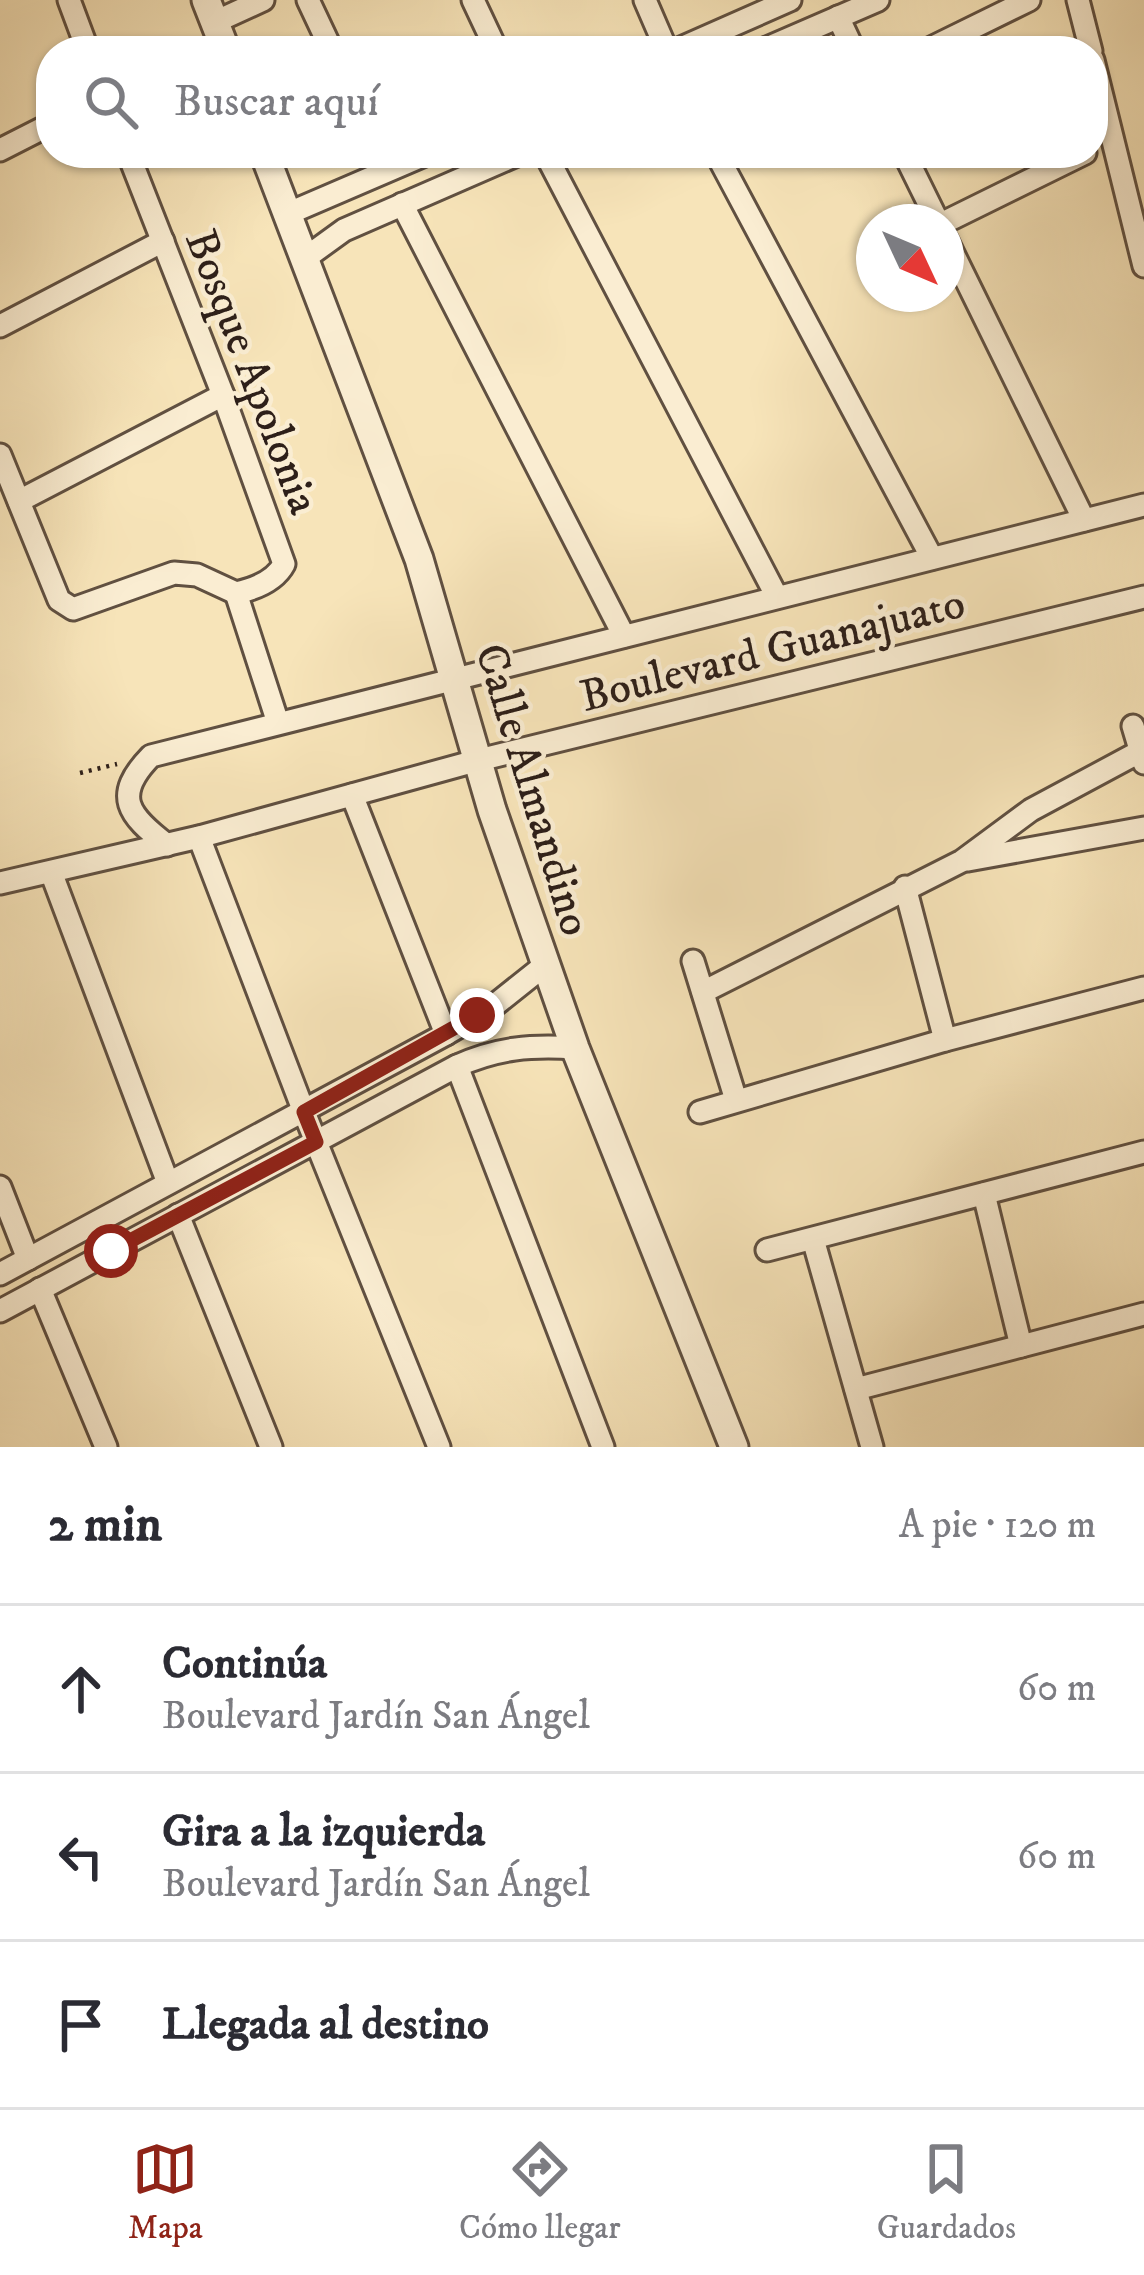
<!DOCTYPE html>
<html lang="es">
<head>
<meta charset="utf-8">
<style>
  :root { --surface:#fff; --page:#f2f2f3; --text:#2b2b33; --muted:#7c7c81; --line:#e1e1e2; --accent:#8f2418 }
  body { margin:0; font-family:"IM FELL DW Pica",serif; background:var(--page); color:var(--text) }
  .compass { position:absolute; left:856px; top:204px; width:108px; height:108px; border-radius:50%; background:var(--surface); box-shadow:0 3px 9px #0004; rotate:134deg }
  .stop { position:absolute; width:36px; height:36px; margin:-27px; border:9px solid #8f2418; border-radius:50%; background:#fff }
  .stop.end { background:#8f2418; border-color:#fff; box-shadow:0 3px 12px #0008 }
  .list { margin:0; padding:0; list-style:none }
  h2 { display:flex; justify-content:space-between; align-items:center; height:156px; margin:0; padding:0 48px; font-size:51px }
  h2 small { font-size:39px; font-weight:400; color:var(--muted) }
  .list li { display:grid; grid-template-columns:78px 1fr auto; gap:36px; align-items:center; box-sizing:border-box; height:168px; padding:0 48px; border-top:3px solid var(--line) }
  .list b { display:block; font-size:45px; white-space:nowrap }
  .list p { margin:0; font-size:39px; white-space:nowrap; color:var(--muted) }
  .list em { font-size:39px; font-style:normal; color:var(--muted) }
  .icon { flex:none; width:66px; height:66px; fill:none; stroke:currentColor; stroke-width:2; stroke-linecap:round; stroke-linejoin:round }
  .map { position:relative; flex:none; width:1144px; height:1447px; overflow:hidden }
  .search { position:absolute; background:var(--surface); box-shadow:0 3px 9px #0004; left:36px; right:36px; top:36px; height:132px; display:flex; align-items:center; gap:30px; box-sizing:border-box; padding:0 42px; border-radius:48px; color:var(--muted); font-size:45px }
  .sheet { height:660px; background:var(--surface) }
  nav { display:flex; justify-content:space-around; align-items:center; box-sizing:border-box; height:168px; border-top:3px solid var(--line); background:var(--surface); font-size:33px; color:var(--muted) }
  nav a { display:grid; justify-items:center; gap:6px }
  nav .on { color:var(--accent) }
  .map>svg:first-child { display:block }
  .lines { fill:none; stroke-linecap:round; stroke-linejoin:round }
  .minor-casing { stroke:#605041; stroke-width:27 }
  .tertiary-casing { stroke:#605041; stroke-width:33 }
  .path { stroke:#2d1f19; stroke-width:4.5; stroke-dasharray:3 6; stroke-linecap:butt }
  .minor { stroke:#faedd2; stroke-width:21 }
  .tertiary { stroke:#faedd2; stroke-width:27 }
  .route { stroke:#8f2418; stroke-width:15 }
  .labels { text-anchor:middle; stroke-width:9; stroke-linejoin:round; paint-order:stroke }
  .street-label { font-size:45px; fill:#2d1f19; stroke:#faedd2 }
</style>
</head>
<body>
<div class="map">
<svg width="1144" height="1447" viewBox="0 0 1144 1447">
  <rect width="100%" height="100%" fill="#f7e4b9"/>
  <filter id="stains"><feTurbulence type="fractalNoise" baseFrequency=".00167" numOctaves="4"/><feColorMatrix values="0 0 0 0 .2 0 0 0 0 .09 0 0 0 0 .02 0 0 0 .5 -.17"/></filter>
  <radialGradient id="worn" r=".72"><stop offset=".6" stop-color="#630" stop-opacity="0"/><stop offset="1" stop-color="#630" stop-opacity=".3"/></radialGradient>
  <g class="lines">
    <defs>
      <g id="minor">
        <polyline points="69,0 88,51"/>
        <polyline points="308,0 332,51"/>
        <polyline points="473,0 497,51"/>
        <polyline points="645,0 667,51"/>
        <polyline points="1078,0 1091,51"/>
        <polyline points="838,17 854,51"/>
        <polyline points="215,22 263,0"/>
        <polyline points="674,51 790,0"/>
        <polyline points="760,51 878,0"/>
        <polyline points="925,51 1029,0"/>
        <polyline points="1093,60 1144,266"/>
        <polyline points="0,150 51,124"/>
        <polyline points="545,153 777,597"/>
        <polyline points="716,153 932,558"/>
        <polyline points="904,153 938,222"/>
        <polyline points="402,204 624,636"/>
        <polyline points="287,214 429,153"/>
        <polyline points="945,222 1085,153"/>
        <polyline points="946,239 1084,520"/>
        <polyline points="304,259 344,230 521,153"/>
        <polyline points="0,326 163,241"/>
        <path d="M0,455L59,600L73,609L174,573L197,575L236,593C254,589 275,581 284,564L223,395L128,153"/>
        <polyline points="19,501 223,395"/>
        <polyline points="236,593 278,723"/>
        <polyline points="1133,726 1144,763"/>
        <polyline points="352,795 446,1034"/>
        <polyline points="199,837 304,1112 439,1447"/>
        <path d="M167,845C128,815 112,796 151,756L1144,505"/>
        <polyline points="968,860 1144,828"/>
        <polyline points="51,872 168,1183"/>
        <polyline points="0,883 199,837 479,760 1144,597"/>
        <polyline points="905,887 945,1040"/>
        <polyline points="693,961 736,1100"/>
        <polyline points="703,992 962,861 1031,810 1141,751"/>
        <polyline points="457,1066 603,1447"/>
        <polyline points="700,1112 945,1040 1144,988"/>
        <polyline points="0,1187 28,1259"/>
        <polyline points="984,1194 1021,1346"/>
        <polyline points="178,1215 271,1447"/>
        <polyline points="813,1239 872,1447"/>
        <polyline points="767,1250 1144,1152"/>
        <polyline points="0,1274 446,1034 491,1008 545,965"/>
        <polyline points="40,1289 106,1447"/>
        <path d="M0,1311L457,1066C497,1048 531,1045 575,1048"/>
        <polyline points="856,1389 1144,1314"/>
      </g>
      <g id="tertiary">
        <polyline points="206,0 226,51"/>
        <polyline points="264,153 419,559 492,810 575,1048 734,1447"/>
      </g>
    </defs>
    <use href="#minor" class="minor-casing"/>
    <use href="#tertiary" class="tertiary-casing"/>
    <polyline class="path" points="80,773 117,764"/>
    <use href="#minor" class="minor"/>
    <use href="#tertiary" class="tertiary"/>
  </g>
  <g class="lines">
    <polyline class="route" points="111,1251 316,1142 304,1112 477,1015"/>
  </g>
  <g class="labels">
    <g class="street-label">
      <text transform="translate(254 371) rotate(69)" y="16">Bosque Apolonia</text>
      <text transform="translate(772 648) rotate(-14)" y="16">Boulevard Guanajuato</text>
      <text transform="translate(535 789) rotate(73)" y="16">Calle Almandino</text>
    </g>
  </g>
  <rect width="100%" height="100%" filter="url(#stains)"/>
  <rect width="100%" height="100%" fill="url(#worn)"/>
</svg>
<svg class="compass" viewBox="-18 -18 36 36"><path d="M0-13l5 13h-10z" fill="#e53935"/><path d="M0 13l5-13h-10z" fill="#7c7c81"/></svg>
<div class="stop" style="left:111px;top:1251px"></div>
<div class="stop end" style="left:477px;top:1015px"></div>
<div class="search"><svg class="icon" aria-label="search" viewBox="0 0 24 24"><circle cx="10" cy="10" r="6"/><path d="M15 15l6 6"/></svg>Buscar aquí</div>
</div>
<section class="sheet">
<h2>2 min<small>A pie · 120 m</small></h2>
<ul class="list">
<li><svg class="icon" aria-label="ahead" viewBox="0 0 24 24"><path d="M12 20V5M6 11l6-6 6 6"/></svg><div><b>Continúa</b><p>Boulevard Jardín San Ángel</p></div><em>60 m</em></li>
<li><svg class="icon" aria-label="left" viewBox="0 0 24 24"><path d="M17 20v-9H6M10 6l-5 5 5 5"/></svg><div><b>Gira a la izquierda</b><p>Boulevard Jardín San Ángel</p></div><em>60 m</em></li>
<li><svg class="icon" aria-label="arrive" viewBox="0 0 24 24"><path d="M6 21V4h12l-3 4 3 4H6"/></svg><div><b>Llegada al destino</b></div></li>
</ul>
</section>
<nav>
<a class="on"><svg class="icon" aria-label="map" viewBox="0 0 24 24"><path d="M3 6l6-2 6 2 6-2v14l-6 2-6-2-6 2zM9 4v14M15 6v14"/></svg>Mapa</a>
<a><svg class="icon" aria-label="directions" viewBox="0 0 24 24"><path d="M12 3l9 9-9 9-9-9zM9 14v-3h6M13 9l2 2-2 2"/></svg>Cómo llegar</a>
<a><svg class="icon" aria-label="saved" viewBox="0 0 24 24"><path d="M7 4h10v16l-5-4-5 4z"/></svg>Guardados</a>
</nav>
</body>
</html>
